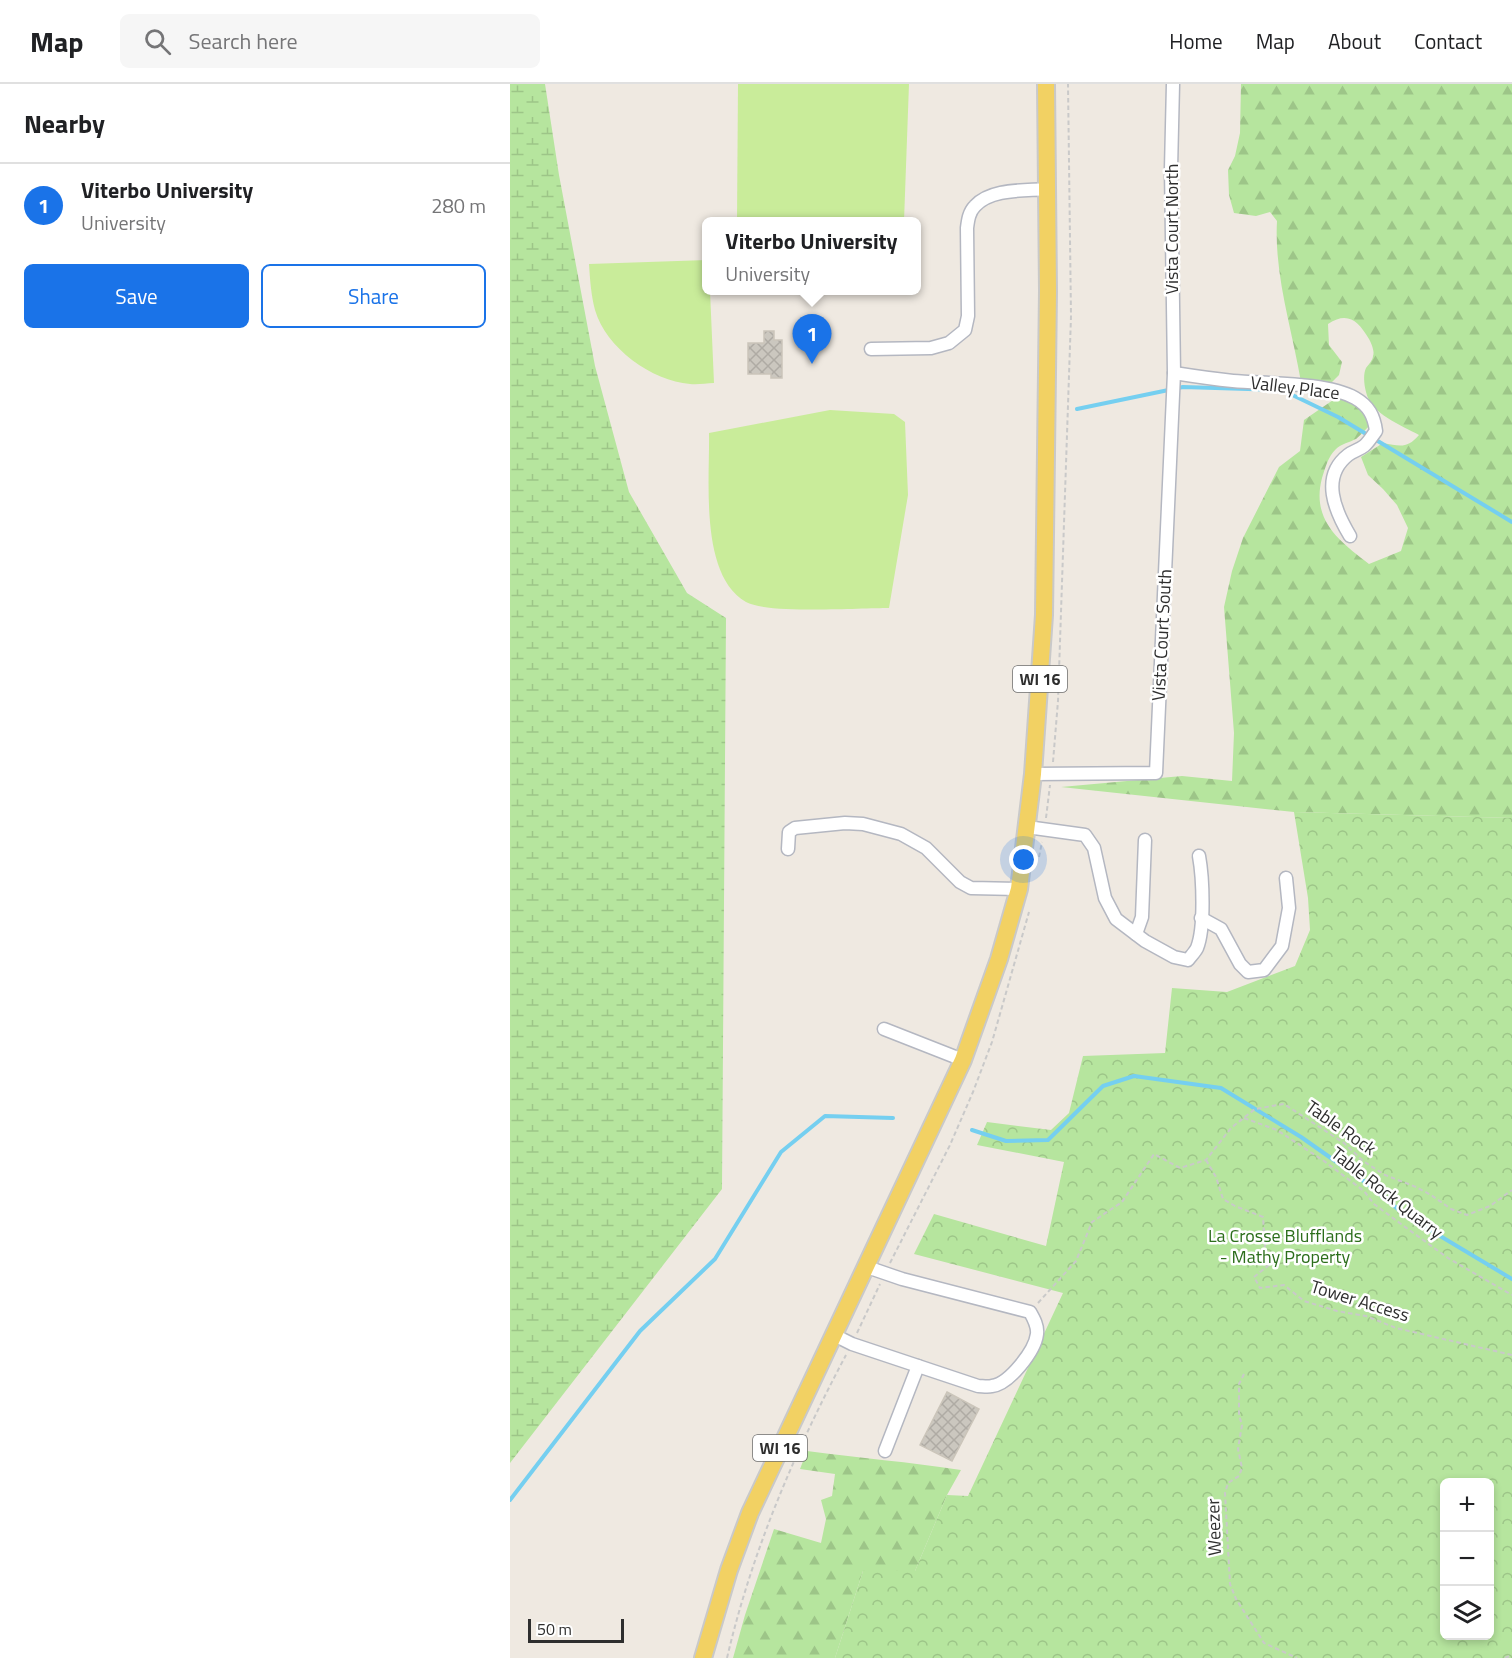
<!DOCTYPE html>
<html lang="en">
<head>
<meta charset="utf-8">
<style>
  :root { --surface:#fff; --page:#f6f6f6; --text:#202124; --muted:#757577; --line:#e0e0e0; --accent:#1a73e8 }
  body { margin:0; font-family:"Titillium Web",sans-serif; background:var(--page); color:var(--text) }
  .controls { position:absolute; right:18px; bottom:18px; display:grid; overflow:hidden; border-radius:9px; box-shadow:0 3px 9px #0003 }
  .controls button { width:54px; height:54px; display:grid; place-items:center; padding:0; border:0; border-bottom:2px solid var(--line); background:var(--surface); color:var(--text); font:30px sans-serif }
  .scale { position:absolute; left:18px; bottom:15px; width:96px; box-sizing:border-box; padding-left:6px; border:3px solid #2e2e2e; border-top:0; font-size:16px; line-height:21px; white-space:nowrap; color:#2e2e2e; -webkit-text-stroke:4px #fff; paint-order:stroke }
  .you { position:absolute; left:514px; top:776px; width:21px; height:21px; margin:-15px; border:4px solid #fff; border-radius:50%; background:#1a73e8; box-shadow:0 0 0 9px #1a73e833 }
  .badge { display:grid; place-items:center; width:39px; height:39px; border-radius:50%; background:var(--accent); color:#fff; font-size:20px; font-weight:700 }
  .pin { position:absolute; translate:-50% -50px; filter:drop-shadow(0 2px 3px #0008) }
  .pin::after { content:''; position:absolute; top:32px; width:21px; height:18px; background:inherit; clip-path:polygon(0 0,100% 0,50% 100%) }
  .popup { position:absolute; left:192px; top:133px; width:219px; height:78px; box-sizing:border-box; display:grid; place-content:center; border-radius:9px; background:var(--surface); filter:drop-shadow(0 2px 4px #0005); font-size:20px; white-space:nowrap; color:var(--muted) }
  .popup b { font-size:22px; color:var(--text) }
  .popup::after { content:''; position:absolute; left:50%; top:100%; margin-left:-12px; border:12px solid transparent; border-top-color:var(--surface) }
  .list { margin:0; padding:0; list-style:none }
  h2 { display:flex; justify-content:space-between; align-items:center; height:78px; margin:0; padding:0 24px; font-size:26px }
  h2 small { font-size:20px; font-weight:400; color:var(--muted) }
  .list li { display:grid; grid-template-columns:39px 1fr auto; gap:18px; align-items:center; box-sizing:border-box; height:84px; padding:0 24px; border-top:2px solid var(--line) }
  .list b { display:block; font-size:22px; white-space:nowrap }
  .list p { margin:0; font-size:20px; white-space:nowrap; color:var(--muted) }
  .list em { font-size:20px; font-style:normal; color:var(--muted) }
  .actions { display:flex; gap:12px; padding:18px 24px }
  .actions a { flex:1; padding:14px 0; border:2px solid var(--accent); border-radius:9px; text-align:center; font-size:21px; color:var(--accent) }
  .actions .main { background:var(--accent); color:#fff }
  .icon { flex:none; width:33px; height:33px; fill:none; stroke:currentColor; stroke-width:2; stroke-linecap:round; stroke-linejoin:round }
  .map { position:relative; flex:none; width:1002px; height:1574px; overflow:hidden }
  header { display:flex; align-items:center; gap:36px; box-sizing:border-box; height:84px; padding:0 30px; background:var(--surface); border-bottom:2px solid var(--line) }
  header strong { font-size:28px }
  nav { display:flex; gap:33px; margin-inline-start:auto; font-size:21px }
  .search { width:420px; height:54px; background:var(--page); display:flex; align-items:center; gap:15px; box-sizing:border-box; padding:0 21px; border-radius:9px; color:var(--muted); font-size:22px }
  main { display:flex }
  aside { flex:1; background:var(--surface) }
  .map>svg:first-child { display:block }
  .forest { fill:url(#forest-firs) }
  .wetland { fill:url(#wetland-marsh) }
  .park { fill:url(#park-crowns); fill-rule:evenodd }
  .pitch { fill:#c9ec9a }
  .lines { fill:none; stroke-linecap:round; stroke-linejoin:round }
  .stream { stroke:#75cff0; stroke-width:4 }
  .building { fill:url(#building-cross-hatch); stroke:#cbc5ba; stroke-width:1.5 }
  .minor-casing { stroke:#b4b7c1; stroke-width:15 }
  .major-casing { stroke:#c9c9c9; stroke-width:20 }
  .path { stroke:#c9c9c9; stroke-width:2; stroke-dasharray:4.5 3; stroke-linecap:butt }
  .minor { stroke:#fff; stroke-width:12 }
  .major { stroke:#f2d163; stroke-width:16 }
  .labels { text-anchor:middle; stroke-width:5; stroke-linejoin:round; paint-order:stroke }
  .shield { fill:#fff; stroke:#6d6d6d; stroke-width:1.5 }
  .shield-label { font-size:16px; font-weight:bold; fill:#2e2e2e }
  .street-label { font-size:18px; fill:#2e2e2e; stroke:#fff }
  .park-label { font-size:18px; fill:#2c6e1b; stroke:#fff }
</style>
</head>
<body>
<header>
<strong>Map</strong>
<div class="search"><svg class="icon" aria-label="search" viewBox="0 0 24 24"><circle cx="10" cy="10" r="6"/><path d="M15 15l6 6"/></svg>Search here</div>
<nav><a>Home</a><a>Map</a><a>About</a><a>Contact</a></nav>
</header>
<main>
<aside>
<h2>Nearby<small></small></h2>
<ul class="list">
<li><span class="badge">1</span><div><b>Viterbo University</b><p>University</p></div><em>280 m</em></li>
</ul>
<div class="actions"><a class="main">Save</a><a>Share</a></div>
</aside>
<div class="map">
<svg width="1002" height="1574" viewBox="0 0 1002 1574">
  <defs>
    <pattern id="forest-firs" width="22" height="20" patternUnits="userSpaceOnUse" patternTransform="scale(1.5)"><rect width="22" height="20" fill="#b6e59e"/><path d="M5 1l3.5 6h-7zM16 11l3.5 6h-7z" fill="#9dc588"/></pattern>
    <pattern id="wetland-marsh" width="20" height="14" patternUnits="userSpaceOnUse" patternTransform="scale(1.5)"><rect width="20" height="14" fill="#b6e59e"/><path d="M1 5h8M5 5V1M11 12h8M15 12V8" fill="none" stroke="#9dc588"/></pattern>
    <pattern id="park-crowns" width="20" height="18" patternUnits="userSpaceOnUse" patternTransform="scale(1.5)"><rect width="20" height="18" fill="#b6e59e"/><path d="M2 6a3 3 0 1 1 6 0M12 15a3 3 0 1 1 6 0" fill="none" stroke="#9dc588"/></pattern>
    <pattern id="building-cross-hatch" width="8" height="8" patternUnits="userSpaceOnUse" patternTransform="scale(1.5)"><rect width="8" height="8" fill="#cbc7bf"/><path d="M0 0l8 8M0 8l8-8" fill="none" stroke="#afaba4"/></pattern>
  </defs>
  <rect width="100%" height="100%" fill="#efe9e1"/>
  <g class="forest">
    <path d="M731,0H1002V734L784,728L551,703L672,692L722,697L724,649L714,523L722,487L733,454L769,383L790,367L794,336L826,314L842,317L859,332V342C855,346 851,351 846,355C840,358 831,360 826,365C818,372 815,385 812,394C801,436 829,457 859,480L891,467L898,444L887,421L873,405L858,391L851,373L873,359C890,362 897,365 909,351C891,341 861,330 856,308C854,301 853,290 856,284C858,281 863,276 863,272C865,267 861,259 859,255C848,237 838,227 818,240L819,261L832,278L829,291L820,300L791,298C782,245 764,191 767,137L760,128L746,132L724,129L719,111L718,86L725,72L730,49Z"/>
    <path d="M297,1367C349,1374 400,1378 451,1386L437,1411L405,1487H353L325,1574H223L235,1531L264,1445L311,1459L316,1435L311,1416L322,1412L325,1390L290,1385Z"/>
  </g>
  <polygon class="wetland" points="0,0 35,0 49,91 85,282 119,408 177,509 216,534 212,1105 0,1379"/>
  <path class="park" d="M784,728L1002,734V1574H325L353,1487H405L437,1411L458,1412L553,1209L404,1170L424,1130L536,1162L554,1078L467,1061L477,1038L541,1046L559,1029L573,972L655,969L662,904L717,908L785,882L800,846L798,814ZM934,1398H980V1552H934Z"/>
  <g class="pitch">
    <polygon points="228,0 399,0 394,137 227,137"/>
    <path d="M197,176V206L200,207L204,299C196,299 188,301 180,300C142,297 96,264 85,226C81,211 80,195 79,180Z"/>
    <path d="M320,326L384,330L395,338L398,411L379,524C350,524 257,530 236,518C189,491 200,395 199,349Z"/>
  </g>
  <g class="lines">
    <g class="stream">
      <polyline points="567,325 673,303 772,306 828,333 1002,438"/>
      <polyline points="462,1046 496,1057 538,1056 593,1002 624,992 711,1004 791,1053 855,1098 895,1131 1002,1195"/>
      <polyline points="0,1416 130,1247 205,1175 271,1068 315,1032 383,1034"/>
    </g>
  </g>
  <g class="building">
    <polygon points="254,247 264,247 264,256 272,256 272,294 261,294 261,290 238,290 238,259 254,259"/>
    <polygon points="437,1308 469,1325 442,1377 410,1361"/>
  </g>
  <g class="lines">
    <defs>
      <g id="minor">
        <path d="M361,265L421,264L439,259L455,246L458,232L457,144C458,136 459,128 465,122C481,104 515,107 537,105"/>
        <path d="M664,289C683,292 703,295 723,297C757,300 816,298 845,314C859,322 864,332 866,347C862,352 859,358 854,362C849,366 843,367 838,371C810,393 825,427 840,452"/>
        <polyline points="523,690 646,689 664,289 661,85 663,0"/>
        <path d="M517,743L575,751L584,764L595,814L606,835L635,857L664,873L678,876C681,872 685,868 687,864C695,844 693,794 689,772"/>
        <polyline points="278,765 279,748 285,744 335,739 353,740 391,750 416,764 450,798 461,804 509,805"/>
        <polyline points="691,834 711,845 730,880 738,888 754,886 772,862 779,824 776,794"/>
        <polyline points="626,850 632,833 635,756"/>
        <polyline points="374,945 453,976"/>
        <path d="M324,1251L342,1260L468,1302C472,1302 478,1303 482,1302C499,1300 525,1267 527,1250C528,1242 524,1235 520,1228L392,1195L357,1183"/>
        <polyline points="375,1367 408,1282"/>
      </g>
      <polyline id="major" points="193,1574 219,1486 240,1429 453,976 489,875 509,805 523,690 534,531 538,207 536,0"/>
    </defs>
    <use href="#minor" class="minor-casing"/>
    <use href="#major" class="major-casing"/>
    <g class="path">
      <polyline points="543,678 548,617 561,232 558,0"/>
      <polyline points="536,734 540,701"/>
      <polyline points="529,773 532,758"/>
      <polyline points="734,1034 767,1046 814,1077 854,1107 864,1120 891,1140 938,1174 1002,1211"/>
      <polyline points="696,1076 706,1093 713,1115 725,1122 753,1133 755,1163 759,1181 744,1193 750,1204 774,1201 794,1217 827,1227 856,1232 886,1244 1002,1271"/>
      <polyline points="380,1179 440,1061 463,1008 482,958 519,828"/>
      <polyline points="528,1219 566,1177 582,1138 612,1118 644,1070 670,1084 696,1076 721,1044 745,1025 774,1020 834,1059 853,1077 875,1091 906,1103 921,1111 941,1125 957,1131 980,1122 1002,1106"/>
      <polyline points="347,1249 370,1200"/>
      <polyline points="734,1290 729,1300 729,1331 732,1341 728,1365 732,1384 729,1392 718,1399 715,1409 720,1500 726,1515 754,1559 787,1574"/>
      <path d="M217,1574C242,1467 285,1367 336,1271"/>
      <polyline points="995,1574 1002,1571"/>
    </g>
    <use href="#minor" class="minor"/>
    <use href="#major" class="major"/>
  </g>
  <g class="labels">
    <g class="shield">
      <rect x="503" y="582" width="54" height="26" rx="4.5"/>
      <rect x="243" y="1351" width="54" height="26" rx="4.5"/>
    </g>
    <g class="shield-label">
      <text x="530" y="601">WI 16</text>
      <text x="270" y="1370">WI 16</text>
    </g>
    <g class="street-label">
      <text transform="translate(662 145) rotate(-90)" y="6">Vista Court North</text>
      <text transform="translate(785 304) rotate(7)" y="6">Valley Place</text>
      <text transform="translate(652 551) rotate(-87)" y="6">Vista Court South</text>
      <text transform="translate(831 1044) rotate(35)" y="6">Table Rock</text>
      <text transform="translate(877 1109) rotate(38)" y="6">Table Rock Quarry</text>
      <text transform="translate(850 1217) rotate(17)" y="6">Tower Access</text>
      <text transform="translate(704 1443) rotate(-92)" y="6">Weezer</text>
    </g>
    <g class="park-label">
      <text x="775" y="1158">La Crosse Blufflands<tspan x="775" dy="21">- Mathy Property</tspan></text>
    </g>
  </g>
</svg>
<div class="controls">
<button>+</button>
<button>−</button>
<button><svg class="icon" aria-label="layers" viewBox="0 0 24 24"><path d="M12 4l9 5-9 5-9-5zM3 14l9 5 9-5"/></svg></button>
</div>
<div class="scale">50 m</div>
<div class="you"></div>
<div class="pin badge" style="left:302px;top:280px">1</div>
<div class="popup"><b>Viterbo University</b>University</div>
</div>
</main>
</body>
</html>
